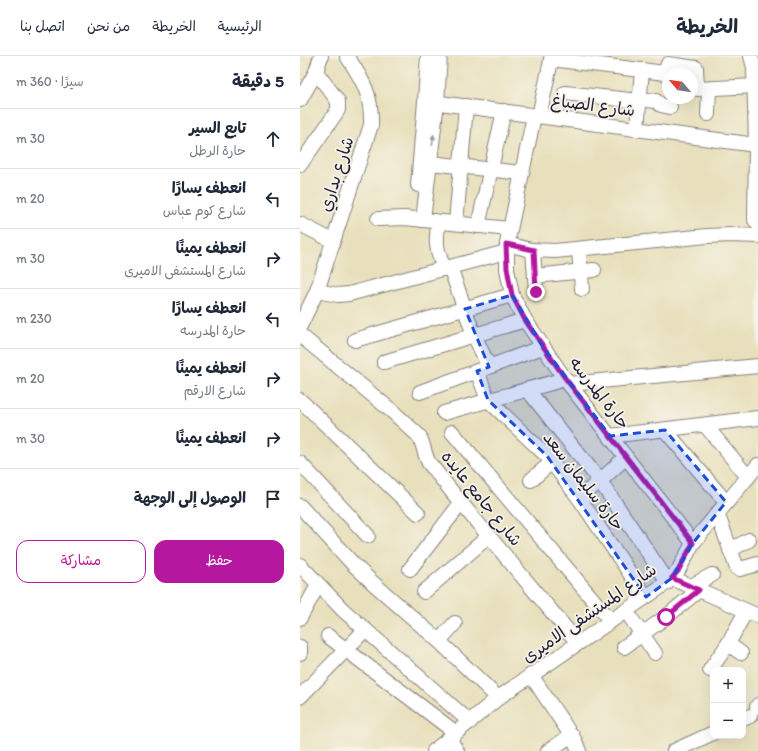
<!DOCTYPE html>
<html lang="ar">
<head>
<meta charset="utf-8">
<style>
  :root { --surface:#fff; --page:#f2f2f3; --text:#1f2937; --muted:#747a83; --line:#e0e1e3; --accent:#b5179e }
  body { margin:0; font-family:Itim,"Playpen Sans Arabic",sans-serif; background:var(--page); color:var(--text); direction:rtl }
  .controls { position:absolute; right:12px; bottom:12px; display:grid; overflow:hidden; border-radius:8px; box-shadow:0 4px 16px #0002 }
  .controls button { width:36px; height:36px; display:grid; place-items:center; padding:0; border:0; border-bottom:1px solid var(--line); background:var(--surface); color:var(--text); font:20px sans-serif }
  .compass { position:absolute; left:362px; top:12px; width:36px; height:36px; border-radius:50%; background:var(--surface); box-shadow:0 4px 16px #0002; rotate:299deg }
  .stop { position:absolute; width:12px; height:12px; margin:-9px; border:3px solid #b5179e; border-radius:50%; background:#fff }
  .stop.end { background:#b5179e; border-color:#fff; box-shadow:0 1px 4px #0008 }
  .list { margin:0; padding:0; list-style:none }
  h2 { display:flex; justify-content:space-between; align-items:center; height:52px; margin:0; padding:0 16px; font-size:17px }
  h2 small { font-size:13px; font-weight:400; color:var(--muted) }
  .list li { display:grid; grid-template-columns:26px 1fr auto; gap:12px; align-items:center; box-sizing:border-box; height:60px; padding:0 16px; border-top:1px solid var(--line) }
  .list b { display:block; font-size:15px; white-space:nowrap }
  .list p { margin:0; font-size:13px; white-space:nowrap; color:var(--muted) }
  .list em { font-size:13px; font-style:normal; color:var(--muted) }
  .actions { display:flex; gap:8px; padding:12px 16px }
  .actions a { flex:1; padding:9px 0; border:1px solid var(--accent); border-radius:12px; text-align:center; font-size:14px; color:var(--accent) }
  .actions .main { background:var(--accent); color:#fff }
  .icon { flex:none; width:22px; height:22px; fill:none; stroke:currentColor; stroke-width:2; stroke-linecap:round; stroke-linejoin:round }
  .map { position:relative; flex:none; width:458px; height:695px; overflow:hidden; direction:ltr }
  header { display:flex; align-items:center; gap:24px; box-sizing:border-box; height:56px; padding:0 20px; background:var(--surface); border-bottom:1px solid var(--line) }
  header strong { font-size:19px }
  nav { display:flex; gap:22px; margin-inline-start:auto; font-size:14px }
  main { display:flex }
  aside { flex:1; background:var(--surface) }
  .map>svg:first-child { display:block }
  .lines { fill:none; stroke-linecap:round; stroke-linejoin:round }
  .minor-casing { stroke:#85817c; stroke-width:16 }
  .minor { stroke:#fff; stroke-width:14 }
  .oneway { fill:#9c9ca7 }
  .route { stroke:#b5179e; stroke-width:5 }
  .marked { fill:#1d4ed8; fill-opacity:0.2; stroke:#1d4ed8; stroke-width:3; stroke-dasharray:8 5; stroke-linejoin:round }
  .labels { text-anchor:middle; stroke-width:3.5; stroke-linejoin:round; paint-order:stroke }
  .street-label { font-size:17px; fill:#22223b; stroke:#f7f3e8 }
</style>
</head>
<body>
<header>
<strong>الخريطة</strong>
<nav><a>الرئيسية</a><a>الخريطة</a><a>من نحن</a><a>اتصل بنا</a></nav>
</header>
<main>
<div class="map">
<svg width="458" height="695" viewBox="0 0 458 695">
  <rect width="100%" height="100%" fill="#f7f3e8"/>
  <filter id="ink" filterUnits="userSpaceOnUse"><feTurbulence type="fractalNoise" baseFrequency=".025" numOctaves="2"/><feDisplacementMap in="SourceGraphic" scale="8" xChannelSelector="R" yChannelSelector="G"/><feConvolveMatrix kernelMatrix="1 2 1 2 8 2 1 2 1" color-interpolation-filters="sRGB"/></filter>
  <filter id="wash" filterUnits="userSpaceOnUse"><feTurbulence type="fractalNoise" baseFrequency=".012" numOctaves="4" result="noise"/><feDisplacementMap in="SourceGraphic" scale="16" xChannelSelector="R" yChannelSelector="G"/><feGaussianBlur stdDeviation="0.9" result="paint"/><feColorMatrix in="noise" values="0 0 0 0 0 0 0 0 0 0 0 0 0 0 0 0 0 1.4 0 .05"/><feComposite in="paint" operator="in"/></filter>
  <g filter="url(#wash)">
    <rect width="100%" height="100%" fill="#e8e0bc"/>
  </g>
  <g filter="url(#ink)">
    <g class="lines">
      <defs>
        <g id="minor">
          <polyline points="451,0 454,12 456,89 455,164 458,168"/>
          <polyline points="251,3 365,17 368,8 396,12 397,33 455,30"/>
          <polyline points="265,37 339,45"/>
          <polyline points="339,43 356,45 361,49 370,51"/>
          <polyline points="0,44 16,16 21,0"/>
          <polyline points="125,45 456,89"/>
          <polyline points="408,58 409,33"/>
          <polyline points="234,60 207,188 207,213 212,239 225,264 265,323 393,487"/>
          <polyline points="239,60 252,0"/>
          <polyline points="337,73 342,14"/>
          <polyline points="130,107 222,117"/>
          <polyline points="0,109 38,54 38,45 16,16"/>
          <polyline points="118,129 125,45 128,0"/>
          <polyline points="78,163 105,162 209,173"/>
          <polyline points="123,164 137,46 140,0"/>
          <path d="M139,166C135,183 136,197 145,213"/>
          <polyline points="156,167 166,50"/>
          <polyline points="0,168 33,185"/>
          <polyline points="178,170 204,55"/>
          <polyline points="207,188 231,194 255,195 407,180 431,179 458,180"/>
          <polyline points="233,194 236,236"/>
          <polyline points="279,194 282,233"/>
          <polyline points="150,211 174,279 189,311"/>
          <polyline points="235,220 294,214"/>
          <polyline points="17,235 38,239 49,238 206,196"/>
          <path d="M0,270L17,235L71,69C72,38 63,25 47,0"/>
          <path d="M0,279L93,356L119,380C124,389 124,398 129,407L161,447L278,587"/>
          <polyline points="55,284 212,239"/>
          <polyline points="84,306 225,264"/>
          <polyline points="177,315 188,344 247,400 279,442 346,541"/>
          <polyline points="269,328 458,310"/>
          <polyline points="227,333 300,425 368,526"/>
          <polyline points="120,336 243,291"/>
          <polyline points="0,344 118,457"/>
          <polyline points="144,357 265,323"/>
          <polyline points="405,369 448,421"/>
          <polyline points="365,374 426,446"/>
          <polyline points="152,376 311,565"/>
          <polyline points="310,380 458,362"/>
          <polyline points="0,407 68,480"/>
          <polyline points="231,424 252,406"/>
          <polyline points="279,442 300,425 326,401"/>
          <polyline points="0,450 53,508 73,527 139,585 198,642"/>
          <polyline points="417,457 437,512 440,513 458,508"/>
          <polyline points="430,494 449,484"/>
          <polyline points="0,509 43,554 170,666"/>
          <polyline points="110,513 161,447"/>
          <polyline points="372,522 458,560"/>
          <polyline points="391,530 412,519"/>
          <polyline points="124,536 189,480"/>
          <polyline points="326,555 355,597"/>
          <polyline points="0,562 18,529"/>
          <polyline points="28,580 156,677"/>
          <polyline points="139,585 155,567"/>
          <polyline points="428,588 441,597"/>
          <polyline points="0,591 0,597"/>
          <polyline points="324,591 366,561 399,534"/>
          <polyline points="410,614 428,588 446,555"/>
          <polyline points="231,619 275,685 279,695"/>
          <polyline points="0,641 65,574"/>
          <polyline points="457,651 458,649"/>
          <polyline points="443,663 450,660"/>
          <polyline points="149,683 157,695"/>
          <polyline points="134,695 198,642 368,526 378,515 393,487 458,409"/>
          <polyline points="248,695 272,679"/>
          <polyline points="374,695 413,677"/>
        </g>
      </defs>
      <use href="#minor" class="minor-casing"/>
      <use href="#minor" class="minor"/>
    </g>
    <defs><path id="oneway-solid" d="M-6-.8H1V-3.2L6.5 0L1 3.2V.8H-6Z"/></defs>
    <use class="oneway" href="#oneway-solid" transform="translate(133 84) rotate(-83)"/>
  </g>
  <g class="lines" filter="url(#ink)">
    <polyline class="route" points="236,236 234,194 206,188 207,212 212,239 225,264 265,322 393,487 378,515 372,522 399,534 366,561"/>
  </g>
  <path class="marked" d="M212,239L243,291L310,380L365,374L426,446L393,487L372,522L346,541L247,400L188,344L177,315L189,311L165,253Z"/>
  <g class="labels">
    <g class="street-label">
      <text transform="translate(293 49) rotate(7)" y="6">شارع الصباغ</text>
      <text transform="translate(36 118) rotate(-72)" y="6">شارع بداري</text>
      <text transform="translate(300 337) rotate(52)" y="6">حارة المدرسه</text>
      <text transform="translate(284 425) rotate(52)" y="6">حارة سليمان سعد</text>
      <text transform="translate(182 442) rotate(51)" y="6">شارع جامع عايده</text>
      <text transform="translate(289 557) rotate(-35)" y="6">شارع المستشفى الاميرى</text>
    </g>
  </g>
</svg>
<div class="controls">
<button>+</button>
<button>−</button>
</div>
<svg class="compass" viewBox="-18 -18 36 36"><path d="M0-13l5 13h-10z" fill="#e53935"/><path d="M0 13l5-13h-10z" fill="#747a83"/></svg>
<div class="stop" style="left:366px;top:561px"></div>
<div class="stop end" style="left:236px;top:236px"></div>
</div>
<aside>
<h2>5 دقيقة<small>سيرًا · 360 m</small></h2>
<ul class="list">
<li><svg class="icon" aria-label="ahead" viewBox="0 0 24 24"><path d="M12 20V5M6 11l6-6 6 6"/></svg><div><b>تابع السير</b><p>حارة الرطل</p></div><em>30 m</em></li>
<li><svg class="icon" aria-label="left" viewBox="0 0 24 24"><path d="M17 20v-9H6M10 6l-5 5 5 5"/></svg><div><b>انعطف يسارًا</b><p>شارع كوم عباس</p></div><em>20 m</em></li>
<li><svg class="icon" aria-label="right" viewBox="0 0 24 24"><path d="M7 20v-9h11M14 6l5 5-5 5"/></svg><div><b>انعطف يمينًا</b><p>شارع المستشفى الاميرى</p></div><em>30 m</em></li>
<li><svg class="icon" aria-label="left" viewBox="0 0 24 24"><path d="M17 20v-9H6M10 6l-5 5 5 5"/></svg><div><b>انعطف يسارًا</b><p>حارة المدرسه</p></div><em>230 m</em></li>
<li><svg class="icon" aria-label="right" viewBox="0 0 24 24"><path d="M7 20v-9h11M14 6l5 5-5 5"/></svg><div><b>انعطف يمينًا</b><p>شارع الارقم</p></div><em>20 m</em></li>
<li><svg class="icon" aria-label="right" viewBox="0 0 24 24"><path d="M7 20v-9h11M14 6l5 5-5 5"/></svg><div><b>انعطف يمينًا</b></div><em>30 m</em></li>
<li><svg class="icon" aria-label="arrive" viewBox="0 0 24 24"><path d="M6 21V4h12l-3 4 3 4H6"/></svg><div><b>الوصول إلى الوجهة</b></div></li>
</ul>
<div class="actions"><a class="main">حفظ</a><a>مشاركة</a></div>
</aside>
</main>
</body>
</html>
